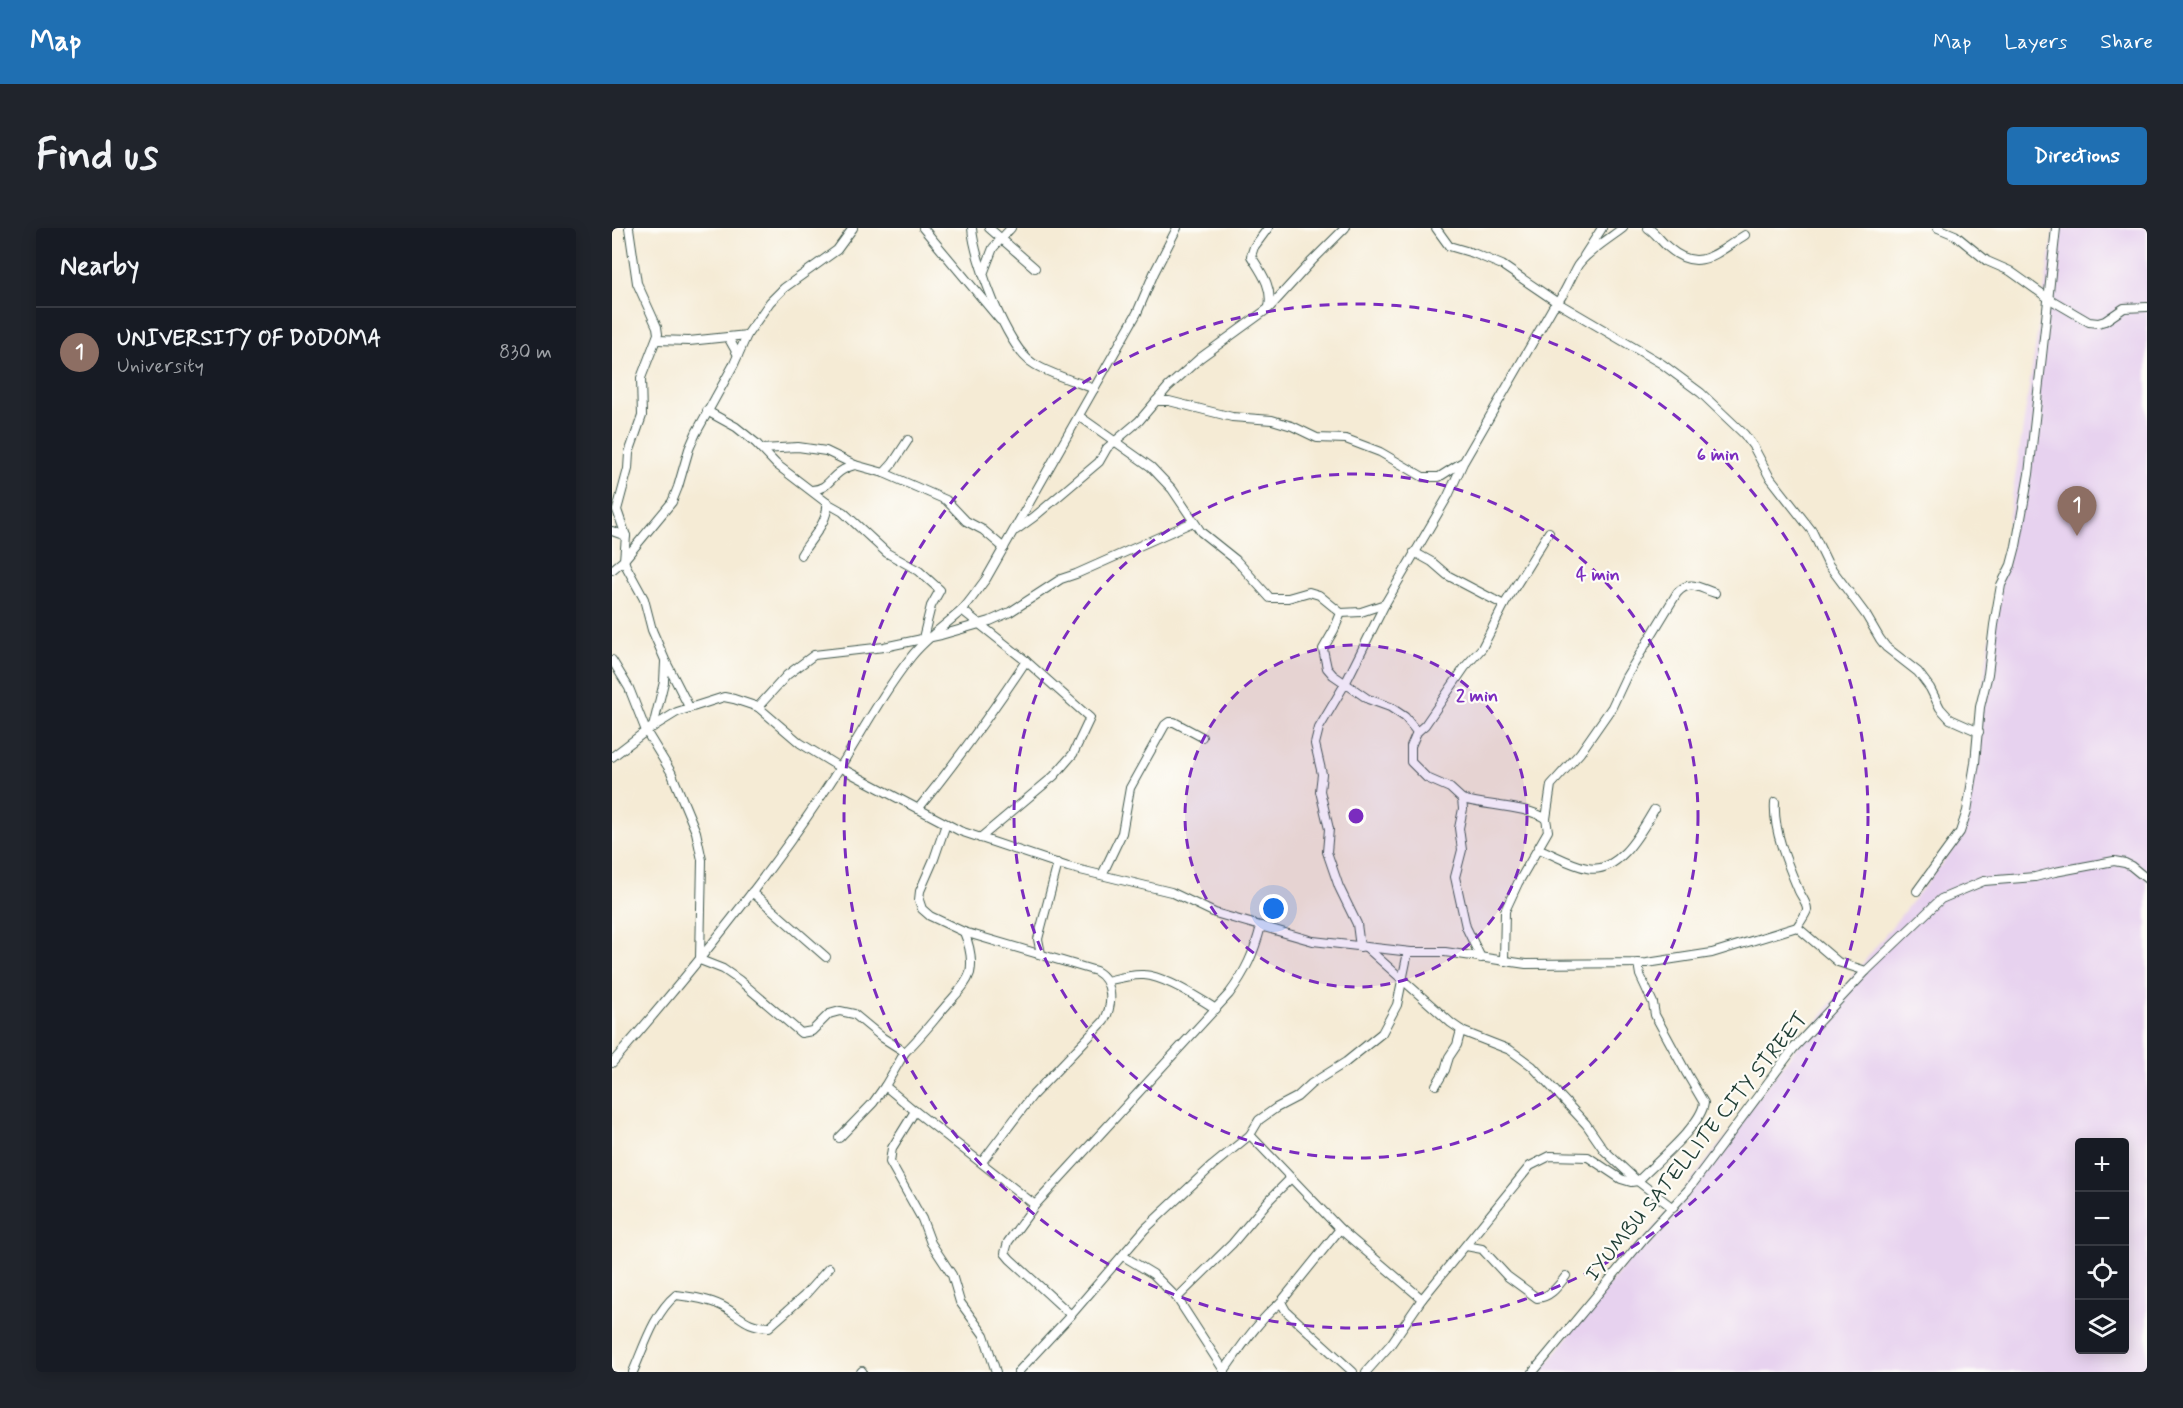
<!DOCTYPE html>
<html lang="en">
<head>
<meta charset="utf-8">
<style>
  :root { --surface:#171b24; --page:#20242c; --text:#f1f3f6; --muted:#9ea1a6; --line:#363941; --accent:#1f6fb2 }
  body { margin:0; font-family:Mynerve,sans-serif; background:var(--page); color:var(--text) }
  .controls { position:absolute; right:18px; bottom:18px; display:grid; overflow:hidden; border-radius:6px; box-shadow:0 3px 15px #0003 }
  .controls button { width:54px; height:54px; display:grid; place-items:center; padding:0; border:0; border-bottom:2px solid var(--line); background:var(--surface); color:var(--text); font:30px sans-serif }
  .you { position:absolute; left:662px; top:681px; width:21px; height:21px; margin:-15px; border:4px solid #fff; border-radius:50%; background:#1a73e8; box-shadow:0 0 0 9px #1a73e833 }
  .badge { display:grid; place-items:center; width:39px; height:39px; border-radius:50%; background:var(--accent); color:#fff; font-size:20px; font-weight:700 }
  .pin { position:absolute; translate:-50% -50px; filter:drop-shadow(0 2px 3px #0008) }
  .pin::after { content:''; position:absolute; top:32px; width:21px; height:18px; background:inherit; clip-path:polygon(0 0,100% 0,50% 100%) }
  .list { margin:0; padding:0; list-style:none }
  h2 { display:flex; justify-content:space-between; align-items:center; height:78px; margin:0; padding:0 24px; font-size:26px }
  h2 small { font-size:20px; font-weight:400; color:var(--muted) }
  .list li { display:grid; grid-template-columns:39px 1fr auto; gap:18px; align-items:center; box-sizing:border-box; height:90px; padding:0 24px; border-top:2px solid var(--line) }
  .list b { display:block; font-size:22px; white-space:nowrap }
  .list p { margin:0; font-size:20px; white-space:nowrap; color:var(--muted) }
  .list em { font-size:20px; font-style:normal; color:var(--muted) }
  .icon { flex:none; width:33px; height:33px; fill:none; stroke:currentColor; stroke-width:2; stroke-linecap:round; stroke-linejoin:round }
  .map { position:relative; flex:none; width:1535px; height:1144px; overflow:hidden; border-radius:6px }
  header { display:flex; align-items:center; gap:36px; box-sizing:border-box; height:84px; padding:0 30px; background:var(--accent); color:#fff }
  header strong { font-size:28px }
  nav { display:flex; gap:33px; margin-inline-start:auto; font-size:21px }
  .intro { display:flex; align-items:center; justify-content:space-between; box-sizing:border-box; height:144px; padding:0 36px }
  h1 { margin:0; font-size:42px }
  .button { padding:15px 27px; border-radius:6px; background:var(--accent); color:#fff; font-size:21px; font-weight:700 }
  main { display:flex; gap:36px; padding:0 36px }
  aside { flex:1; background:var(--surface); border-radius:6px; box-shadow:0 3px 15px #0003 }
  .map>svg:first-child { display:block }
  .built { fill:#e7d2ef; fill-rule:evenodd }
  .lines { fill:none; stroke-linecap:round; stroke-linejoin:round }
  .minor-casing { stroke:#3f574c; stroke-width:10 }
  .minor { stroke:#fff; stroke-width:8 }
  .ring { fill:none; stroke:#7b2cbf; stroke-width:3; stroke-dasharray:10 8 }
  .labels { text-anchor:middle; stroke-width:4.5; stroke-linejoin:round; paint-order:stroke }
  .street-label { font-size:21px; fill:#1f3d34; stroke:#fdfcf7 }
  .centre { fill:#7b2cbf; stroke:#fdfcf7; stroke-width:3 }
  .ring-label { font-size:18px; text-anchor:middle; font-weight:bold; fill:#7b2cbf; stroke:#fdfcf7; stroke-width:4.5; stroke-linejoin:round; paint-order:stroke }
</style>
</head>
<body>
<header>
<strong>Map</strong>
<nav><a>Map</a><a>Layers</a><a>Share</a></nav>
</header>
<div class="intro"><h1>Find us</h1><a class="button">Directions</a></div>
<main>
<aside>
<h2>Nearby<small></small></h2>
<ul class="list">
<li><span class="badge" style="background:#8d6e63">1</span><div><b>UNIVERSITY OF DODOMA</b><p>University</p></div><em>830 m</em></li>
</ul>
</aside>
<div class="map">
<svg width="1535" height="1144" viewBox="0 0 1535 1144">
  <rect width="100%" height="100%" fill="#fdfcf7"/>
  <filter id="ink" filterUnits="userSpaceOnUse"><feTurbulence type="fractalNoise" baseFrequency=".0167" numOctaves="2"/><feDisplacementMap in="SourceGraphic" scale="12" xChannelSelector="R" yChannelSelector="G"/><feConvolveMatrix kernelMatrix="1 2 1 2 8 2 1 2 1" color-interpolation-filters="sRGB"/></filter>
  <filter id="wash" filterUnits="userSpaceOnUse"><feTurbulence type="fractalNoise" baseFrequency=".008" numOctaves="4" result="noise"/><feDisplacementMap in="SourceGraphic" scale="24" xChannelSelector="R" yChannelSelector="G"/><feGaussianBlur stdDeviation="1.35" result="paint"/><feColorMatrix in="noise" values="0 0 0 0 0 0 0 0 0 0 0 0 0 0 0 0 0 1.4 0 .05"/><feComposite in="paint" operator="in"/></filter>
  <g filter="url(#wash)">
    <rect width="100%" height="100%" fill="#f5ebd5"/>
    <path class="built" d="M1442,0H1535V1144H928L1346,615ZM1468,914H1512V1122H1468Z"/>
  </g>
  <g filter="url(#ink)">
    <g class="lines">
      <defs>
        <g id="minor">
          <polyline points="17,0 25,55 45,99 46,106 29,150 30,188 17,225 16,241 5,282 14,308 12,332 14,338 32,371 40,402 53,432 77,479"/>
          <polyline points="311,0 388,92"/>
          <path d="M360,0C362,31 395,121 422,136C440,147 463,153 482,161"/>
          <polyline points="377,0 423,40"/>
          <path d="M656,0L642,19L639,28C649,44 661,59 657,79"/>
          <polyline points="824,0 837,18 861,25 890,37 946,75 1050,136 1089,165 1132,206 1141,218 1157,248 1200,303 1216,336 1254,387 1268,411 1274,419 1306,444 1318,460 1328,480 1338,491 1367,504"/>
          <path d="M1036,0C1044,5 1049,14 1057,20C1087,46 1105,24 1133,7"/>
          <polyline points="1326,0 1343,7 1375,33 1398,43 1436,70 1477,94 1486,95 1493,93 1512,80 1535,79"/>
          <polyline points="972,28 990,0"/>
          <polyline points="371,46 381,20 399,0"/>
          <polyline points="116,109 126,127"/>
          <polyline points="45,112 77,113 135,107"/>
          <polyline points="544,173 557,173 620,189 660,192 680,198 705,210 734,211 768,224 811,249 827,249 849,235"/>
          <polyline points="95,183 124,199 144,215 164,236 215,275 231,284 275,325 307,343 328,362 319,378 311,410"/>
          <polyline points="467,188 539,239 560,261 589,304 624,332 658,370 676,370 697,364 707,367 729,385 722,402 711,421 715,440 721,447 756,471 778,479 793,489 805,504 799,518 799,534 815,550 838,560 850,571 851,581 847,600 850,622 843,649 854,699 869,730"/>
          <polyline points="150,221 186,219 214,223 243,237"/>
          <polyline points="272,245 281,235 296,212"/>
          <path d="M200,262C213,261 215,255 224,247C229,242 236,239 243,237L272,245L334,272L354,293L371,302L392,320"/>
          <polyline points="404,302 422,289 487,234 495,220 527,193 556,159 588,130 657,80 700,33 733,0"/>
          <polyline points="0,303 14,308"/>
          <polyline points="802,324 820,334 835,347 892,377"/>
          <path d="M189,327C198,311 217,294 215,275"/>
          <polyline points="0,342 12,332 60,274 66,259 77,221 84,205 122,136 135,107 158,74 172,60 225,22 241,0"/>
          <polyline points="350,382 414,433 478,490 461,526 442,548 368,610"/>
          <polyline points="729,385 749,384 773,376"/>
          <polyline points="0,432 17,460 34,503 59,544 84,604 90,632 88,730"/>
          <polyline points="146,479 175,447 202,427 272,419 329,407 378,393 398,384 449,351 464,346 581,294"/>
          <polyline points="41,499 52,454 53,434"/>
          <polyline points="805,504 813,497 853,439 870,420 892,377 937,304"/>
          <polyline points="0,529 34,503 65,484 112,469 122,471 146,479 188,515 227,539 348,603 456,639 559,664 603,685 701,713 799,724 833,724 914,736 1035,735 1100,725 1185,699 1226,734 1254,743 1329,671 1372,653 1423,649 1443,644 1502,633 1513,635 1519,638 1535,651"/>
          <path d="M850,571C874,578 916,578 934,591L936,603L906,655L893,683L892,733"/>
          <path d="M1163,574C1161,602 1175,635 1186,661C1188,667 1196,676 1195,682C1193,688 1188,694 1185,699"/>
          <path d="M306,581C345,533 380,484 414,433"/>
          <path d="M934,591L939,557L968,525L1000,479L1014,449L1065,365C1078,351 1087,360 1103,365"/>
          <path d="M927,621C943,627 959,637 975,640C1006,647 1029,604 1042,582"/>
          <polyline points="490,647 510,605 518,560 553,497 557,494 562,494 590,509"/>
          <polyline points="1305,663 1348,604 1355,583 1363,535 1368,479 1376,446 1382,397 1389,357 1399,337 1404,318 1417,246 1444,0"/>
          <polyline points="140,664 214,729"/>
          <path d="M352,704L484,743C502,753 501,777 492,793L420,868L370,934"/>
          <path d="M748,719L745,696L727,659L715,624L717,601L708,563L710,546L703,516L707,500L733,456L773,376L836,268L851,235L941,79C950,73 959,48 966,37C975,24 998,10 1011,0"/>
          <polyline points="754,719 839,795 852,804 898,822 920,838 974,896 992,922 1023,951 1061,980"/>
          <polyline points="429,726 426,711 446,635"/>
          <polyline points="88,732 111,741 127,752 189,805 200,803 217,786 228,783 242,786 271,810 293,824 273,858 303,883 280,920 278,934 310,991 319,1015 340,1047 348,1074 372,1107 384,1144"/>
          <path d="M495,753C507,750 520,746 532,747C552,748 587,770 604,781"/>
          <path d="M293,824C308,810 320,794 333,779C342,768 354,758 358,745C361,731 357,716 352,704L318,688L310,681L307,672L308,663L322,631L334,596"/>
          <path d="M0,835C75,749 147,661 210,567C241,522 265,472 299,429C313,411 331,399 349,383C358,374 366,361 374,351L525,85L542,45L565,0"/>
          <polyline points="824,857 833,842 837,829 845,817 849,802"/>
          <polyline points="303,883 423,977"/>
          <polyline points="638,907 728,1001 810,1071"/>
          <polyline points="227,910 261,875 273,858"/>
          <path d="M854,1018L870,1021L895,1048L925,1070C939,1069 946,1058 954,1048"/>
          <polyline points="511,1028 541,1046 565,1070 613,1144"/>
          <polyline points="565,1070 620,1016 658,971 679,950"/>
          <polyline points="669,1074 674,1083 741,1144"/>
          <path d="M459,1087L398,1031L393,1025L396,1014L423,977L617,766C634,743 642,725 649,698"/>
          <path d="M612,1143C629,1119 646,1093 669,1074L728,1001"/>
          <path d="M21,1144C32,1119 42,1085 64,1067C79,1069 96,1071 110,1078C130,1088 132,1098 157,1099L192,1068L217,1040"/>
          <polyline points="249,1144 250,1143"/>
          <polyline points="406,1144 459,1087 533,1001 600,938 638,907 647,892 664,880 685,869 699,856 734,834 770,805 785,777 796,724"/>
          <path d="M754,1144L779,1116L810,1071L918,938L938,928L976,929L1009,951L1019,954L1026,953C1043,935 1089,898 1092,875L1075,846L1043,787L1041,775L1028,747L1026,735"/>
          <polyline points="921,1144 1033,1009 1076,962 1181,821 1254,743"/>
        </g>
      </defs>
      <use href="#minor" class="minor-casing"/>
      <use href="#minor" class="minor"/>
    </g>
  </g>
  <circle cx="744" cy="588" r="171" fill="#7b2cbf" fill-opacity=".12"/>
  <g class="ring">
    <circle cx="744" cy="588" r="171"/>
    <circle cx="744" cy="588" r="342"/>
    <circle cx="744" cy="588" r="512"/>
  </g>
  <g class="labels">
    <g class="street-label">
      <text transform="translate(1084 918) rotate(-51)" y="7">IYUMBU SATELLITE CITY STREET</text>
    </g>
  </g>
  <circle cx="744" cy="588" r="9" class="centre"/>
  <g class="ring-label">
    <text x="1106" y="232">6 min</text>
    <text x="986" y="352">4 min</text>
    <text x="865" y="473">2 min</text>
  </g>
</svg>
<div class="controls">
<button>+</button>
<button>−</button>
<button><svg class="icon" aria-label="locate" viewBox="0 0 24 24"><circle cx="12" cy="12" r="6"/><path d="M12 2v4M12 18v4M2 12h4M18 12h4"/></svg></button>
<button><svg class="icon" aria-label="layers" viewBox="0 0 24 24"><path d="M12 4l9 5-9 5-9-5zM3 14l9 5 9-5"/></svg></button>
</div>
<div class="you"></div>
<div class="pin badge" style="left:1465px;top:308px;background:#8d6e63">1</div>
</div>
</main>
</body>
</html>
